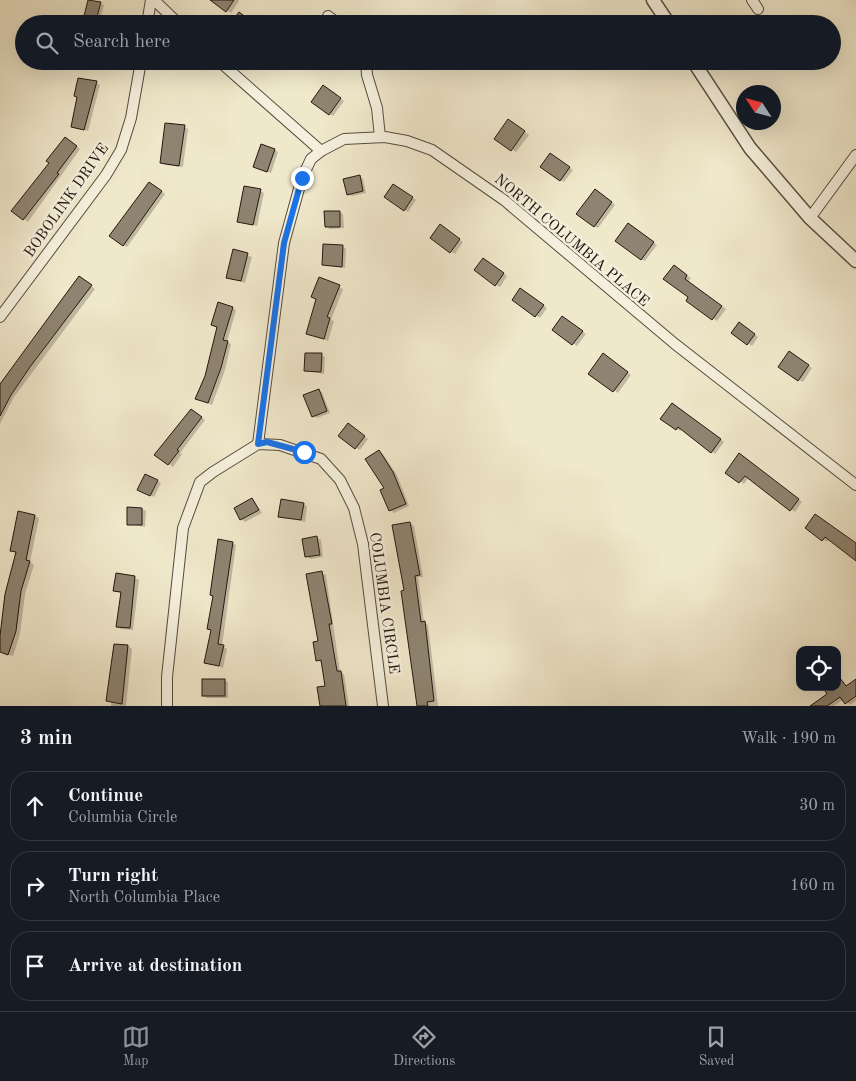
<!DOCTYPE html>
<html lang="en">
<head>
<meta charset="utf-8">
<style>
  :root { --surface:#171b24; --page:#242831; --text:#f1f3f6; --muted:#9ea1a6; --line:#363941; --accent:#8c9099 }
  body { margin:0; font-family:"Old Standard TT",serif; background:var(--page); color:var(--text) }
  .controls { position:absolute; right:15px; bottom:15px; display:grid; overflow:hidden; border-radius:10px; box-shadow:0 5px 20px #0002 }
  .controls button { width:45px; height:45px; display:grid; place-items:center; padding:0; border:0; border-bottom:1px solid var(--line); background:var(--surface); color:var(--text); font:25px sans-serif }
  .compass { position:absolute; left:736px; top:85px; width:45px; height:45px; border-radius:50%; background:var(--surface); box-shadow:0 5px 20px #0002; rotate:306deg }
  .stop { position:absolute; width:15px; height:15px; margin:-11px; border:4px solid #1a73e8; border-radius:50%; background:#fff }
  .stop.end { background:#1a73e8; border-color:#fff; box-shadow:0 1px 5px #0008 }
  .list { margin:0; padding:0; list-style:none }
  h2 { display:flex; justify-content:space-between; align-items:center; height:65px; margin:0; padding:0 20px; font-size:21px }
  h2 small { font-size:16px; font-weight:400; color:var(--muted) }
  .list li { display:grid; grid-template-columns:32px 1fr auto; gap:15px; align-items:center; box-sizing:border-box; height:70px; margin:0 10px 10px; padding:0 10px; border:1px solid var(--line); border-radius:20px }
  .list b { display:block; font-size:19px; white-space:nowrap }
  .list p { margin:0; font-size:16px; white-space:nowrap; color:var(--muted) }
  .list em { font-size:16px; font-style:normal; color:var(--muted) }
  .icon { flex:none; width:28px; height:28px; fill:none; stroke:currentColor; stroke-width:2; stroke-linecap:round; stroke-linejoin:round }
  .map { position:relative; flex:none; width:856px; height:706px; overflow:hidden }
  .search { position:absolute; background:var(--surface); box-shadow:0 5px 20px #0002; left:15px; right:15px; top:15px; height:55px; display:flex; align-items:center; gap:12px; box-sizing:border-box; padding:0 18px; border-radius:28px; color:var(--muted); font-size:19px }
  .sheet { height:305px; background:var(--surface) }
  nav { display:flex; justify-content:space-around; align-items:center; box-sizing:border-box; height:70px; border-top:1px solid var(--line); background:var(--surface); font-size:14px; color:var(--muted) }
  nav a { display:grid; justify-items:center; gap:2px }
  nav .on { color:var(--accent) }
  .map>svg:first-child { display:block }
  .shadow { fill:#0003 }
  .building { fill:#8e8471; stroke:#241710 }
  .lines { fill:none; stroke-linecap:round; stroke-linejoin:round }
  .minor-casing { stroke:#574b3f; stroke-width:12 }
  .tertiary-casing { stroke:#574b3f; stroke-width:15 }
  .minor { stroke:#f5f0dd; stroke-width:10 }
  .tertiary { stroke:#f5f0dd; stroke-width:12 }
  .route { stroke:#1a73e8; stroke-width:6 }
  .labels { text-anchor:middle; stroke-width:5; stroke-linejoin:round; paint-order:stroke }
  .street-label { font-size:15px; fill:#241710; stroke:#f5f0dd }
</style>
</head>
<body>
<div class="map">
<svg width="856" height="706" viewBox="0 0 856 706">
  <rect width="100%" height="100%" fill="#f0e8cb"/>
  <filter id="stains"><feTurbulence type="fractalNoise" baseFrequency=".004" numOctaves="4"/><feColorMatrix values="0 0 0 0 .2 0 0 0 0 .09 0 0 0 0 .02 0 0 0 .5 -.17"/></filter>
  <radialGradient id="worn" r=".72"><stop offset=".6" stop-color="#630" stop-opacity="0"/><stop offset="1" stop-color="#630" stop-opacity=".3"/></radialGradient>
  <g class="shadow">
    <polygon points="90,0 104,5 99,24 83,23"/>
    <polygon points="212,0 238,0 239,1 231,13"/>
    <polygon points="278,61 286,61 283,65"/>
    <polygon points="96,83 100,85 88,131 76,128 72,126"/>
    <polygon points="327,89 344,101 333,116 330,114"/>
    <polygon points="513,123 529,135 516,152 496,139"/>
    <polygon points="184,127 188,129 183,167 165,165 161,162"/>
    <polygon points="69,141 80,149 28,222 13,211"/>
    <polygon points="275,150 278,152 271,173 258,168"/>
    <polygon points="554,157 573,170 564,182 560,180"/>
    <polygon points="359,176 363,179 366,193 352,196 348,194"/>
    <polygon points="153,185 165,194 127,247 123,245"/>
    <polygon points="393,185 416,200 408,212 385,197"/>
    <polygon points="260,191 264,193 257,226 238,221"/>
    <polygon points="599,193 615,205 598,228 594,226"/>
    <polygon points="339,212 343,214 344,228 330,229 326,226"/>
    <polygon points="632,227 657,245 645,261 641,259"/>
    <polygon points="444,228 463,242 455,254 451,251"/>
    <polygon points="342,246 346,249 345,268 323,265"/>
    <polygon points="234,251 252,257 245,283 227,277"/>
    <polygon points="488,262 507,276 500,287 496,285"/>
    <polygon points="678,269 691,278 688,282 726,309 717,321 688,300 690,297"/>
    <polygon points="320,278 343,289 331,320 334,321 328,341 308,334 318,299"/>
    <polygon points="83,280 95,289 14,397 0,424 0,384"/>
    <polygon points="525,292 547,308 540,318 513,300"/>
    <polygon points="232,308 236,310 227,342 231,344 225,370 212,405 200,400 218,328 212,325"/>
    <polygon points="566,320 586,334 577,346 554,330"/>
    <polygon points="743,326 758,337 752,346 733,333"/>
    <polygon points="321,355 325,357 324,374 305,371"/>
    <polygon points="793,355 812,368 803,382 799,380"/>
    <polygon points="607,357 631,375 618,393 590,374"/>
    <polygon points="318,390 322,392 330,413 317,418 313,416"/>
    <polygon points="676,406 724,442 715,454 682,429 680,431 662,418"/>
    <polygon points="196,413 205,420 180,453 182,454 173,467 155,455"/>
    <polygon points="352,427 368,439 360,450 356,448"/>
    <polygon points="379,452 383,454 397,475 409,506 394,513 390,510"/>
    <polygon points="744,457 802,502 795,512 749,477 744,484 727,472"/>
    <polygon points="146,475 161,483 154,497 139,489"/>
    <polygon points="252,499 255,502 262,513 245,522 241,519 235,508"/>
    <polygon points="303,504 307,506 305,522 279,516"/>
    <polygon points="142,509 146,511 145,527 128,524"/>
    <polygon points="35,516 39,518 30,562 34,565 25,594 20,634 13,656 0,652 0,632 17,553 12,550"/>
    <polygon points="410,523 414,526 423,577 418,577 424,622 428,625 438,706 418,706 405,591"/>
    <polygon points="806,528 856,545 856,559 829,539 827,542"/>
    <polygon points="317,538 321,540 323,557 310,559 306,556"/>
    <polygon points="232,543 236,545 222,646 227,649 223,668 205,662"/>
    <polygon points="322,573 326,575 340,672 344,674 349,706 321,706 326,687 321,663 318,660"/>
    <polygon points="135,578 139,580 133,630 121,629 117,627 123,594 114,591"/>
    <polygon points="128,646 132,649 126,706 111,706 111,702 108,701"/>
    <polygon points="224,680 228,682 228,698 207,698 203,696"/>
    <polygon points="842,681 847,686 856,684 856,701 850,705 844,699 834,706 812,706 837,687"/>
  </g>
  <g class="building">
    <polygon points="88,0 101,2 95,24 82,24"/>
    <polygon points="210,0 234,0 226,12"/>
    <polygon points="239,12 255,24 230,24"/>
    <polygon points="78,78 97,81 84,130 71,127 77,97 74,96"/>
    <polygon points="323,85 341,98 329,115 311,102"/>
    <polygon points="508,119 525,131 511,151 494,139"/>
    <polygon points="165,123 185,125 179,166 160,163"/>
    <polygon points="65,137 77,146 57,173 59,174 23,220 11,211 49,163 46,161"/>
    <polygon points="261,144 275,149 267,172 253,167"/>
    <polygon points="550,153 570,167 560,181 540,167"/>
    <polygon points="360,175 363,191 347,195 343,179"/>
    <polygon points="149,182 162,191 123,246 109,236"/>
    <polygon points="393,184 413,197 404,211 384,197"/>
    <polygon points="244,186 261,189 253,225 237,222"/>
    <polygon points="595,189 612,202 594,227 576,214"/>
    <polygon points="324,211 340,211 340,227 325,227"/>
    <polygon points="628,223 654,242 641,260 615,241"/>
    <polygon points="440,224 460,239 450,253 430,238"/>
    <polygon points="323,244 343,245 342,267 322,265"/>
    <polygon points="233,249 248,253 241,281 226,278"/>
    <polygon points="483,258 504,273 495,286 474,270"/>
    <polygon points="674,265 687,275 685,279 722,306 712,320 686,301 688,297 663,279"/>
    <polygon points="79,276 92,285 30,367 11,395 0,416 0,384"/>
    <polygon points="319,277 340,285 327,317 330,318 324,339 306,334 316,299 311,297"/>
    <polygon points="520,288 544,305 535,317 512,300"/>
    <polygon points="218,302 233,307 223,340 228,341 221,368 208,403 195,399 205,376 217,327 211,325"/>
    <polygon points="562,316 583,331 572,345 552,330"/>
    <polygon points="739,322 755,334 747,345 731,333"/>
    <polygon points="789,351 809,365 798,381 778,367"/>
    <polygon points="305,353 322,353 321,372 304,371"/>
    <polygon points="603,353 628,372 613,392 588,374"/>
    <polygon points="319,389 327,411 312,417 303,395"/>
    <polygon points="672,403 721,439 711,453 678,427 676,430 660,419"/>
    <polygon points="191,409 202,417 177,450 179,451 168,465 154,455"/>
    <polygon points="348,423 365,436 355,449 338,436"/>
    <polygon points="379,450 393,472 406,504 389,511 380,490 384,488 365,459"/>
    <polygon points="739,453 799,499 790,511 745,476 739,483 725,473"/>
    <polygon points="145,474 158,480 150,496 137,490"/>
    <polygon points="252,498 259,510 240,520 234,508"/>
    <polygon points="281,499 304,503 301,520 278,517"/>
    <polygon points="127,507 142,508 142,525 127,525"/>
    <polygon points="18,511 35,515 26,560 30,561 21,591 16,631 8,655 0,652 0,636 5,594 16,552 10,551"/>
    <polygon points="815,514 856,543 856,561 825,537 822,541 805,528"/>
    <polygon points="410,522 420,575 415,576 421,622 425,621 434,701 427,702 428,706 417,706 401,591 404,590 392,525"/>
    <polygon points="317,536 320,555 305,557 302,539"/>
    <polygon points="218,539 233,542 218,644 224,645 219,666 204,663 211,630 207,629 213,596 210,595"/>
    <polygon points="322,571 332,624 329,624 337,671 341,671 346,706 320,706 317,687 325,686 321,660 316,661 313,642 318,641 306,574"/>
    <polygon points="116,573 135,576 130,628 116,627 121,592 113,591"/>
    <polygon points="114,644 128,645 122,704 106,701"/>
    <polygon points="837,674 846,686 856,679 856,696 845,704 840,697 827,706 810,706 827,694 825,691 831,687 837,687"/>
    <rect x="202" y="679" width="23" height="17"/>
  </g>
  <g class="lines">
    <defs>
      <g id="minor">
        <polyline points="154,0 179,24"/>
        <polyline points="752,0 758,9"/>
        <polyline points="328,16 339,24"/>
        <polyline points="147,24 151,0"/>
        <polyline points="219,61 321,151"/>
        <polyline points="366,61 367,75 377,108 380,137"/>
        <polyline points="810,218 856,155"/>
        <polyline points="0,317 106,175 121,150 131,118 141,61"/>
        <polyline points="258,444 284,243 302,178 311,159 321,151 344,139 385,137 407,141 432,150 504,200 675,344 856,485"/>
        <polyline points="167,706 167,677 183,528 200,482 213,472 258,444 280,445 321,459 340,480 354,508 363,544 383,706"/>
      </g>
      <g id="tertiary">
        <polyline points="653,0 669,24"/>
        <polyline points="693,61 750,148 810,218 856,261"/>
      </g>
    </defs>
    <use href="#minor" class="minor-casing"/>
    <use href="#tertiary" class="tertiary-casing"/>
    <use href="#minor" class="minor"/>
    <use href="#tertiary" class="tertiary"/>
  </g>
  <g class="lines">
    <polyline class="route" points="302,178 284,243 258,444 267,442 304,452"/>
  </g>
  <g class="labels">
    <g class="street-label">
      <text transform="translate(66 200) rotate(-55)" y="5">BOBOLINK DRIVE</text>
      <text transform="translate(572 240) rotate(40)" y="5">NORTH COLUMBIA PLACE</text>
      <text transform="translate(385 603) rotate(82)" y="5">COLUMBIA CIRCLE</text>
    </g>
  </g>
  <rect width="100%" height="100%" filter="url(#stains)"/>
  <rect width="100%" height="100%" fill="url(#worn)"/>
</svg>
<div class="controls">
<button><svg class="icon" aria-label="locate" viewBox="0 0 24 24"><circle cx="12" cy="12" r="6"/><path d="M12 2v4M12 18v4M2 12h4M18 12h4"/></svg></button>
</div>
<svg class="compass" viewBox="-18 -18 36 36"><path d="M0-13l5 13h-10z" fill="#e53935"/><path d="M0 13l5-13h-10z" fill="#9ea1a6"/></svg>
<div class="stop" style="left:304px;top:452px"></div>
<div class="stop end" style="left:302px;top:178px"></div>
<div class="search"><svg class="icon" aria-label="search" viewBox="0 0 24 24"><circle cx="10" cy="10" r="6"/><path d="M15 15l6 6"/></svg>Search here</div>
</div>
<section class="sheet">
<h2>3 min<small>Walk · 190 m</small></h2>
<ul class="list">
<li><svg class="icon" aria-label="ahead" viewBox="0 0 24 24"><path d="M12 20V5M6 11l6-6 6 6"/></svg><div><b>Continue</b><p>Columbia Circle</p></div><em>30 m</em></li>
<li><svg class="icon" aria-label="right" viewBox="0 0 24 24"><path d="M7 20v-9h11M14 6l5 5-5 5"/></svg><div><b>Turn right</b><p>North Columbia Place</p></div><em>160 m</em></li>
<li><svg class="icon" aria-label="arrive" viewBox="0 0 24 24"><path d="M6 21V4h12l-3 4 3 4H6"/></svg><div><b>Arrive at destination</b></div></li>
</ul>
</section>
<nav>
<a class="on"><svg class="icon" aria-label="map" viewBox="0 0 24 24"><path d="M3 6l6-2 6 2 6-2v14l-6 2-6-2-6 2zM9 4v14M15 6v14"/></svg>Map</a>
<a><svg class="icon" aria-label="directions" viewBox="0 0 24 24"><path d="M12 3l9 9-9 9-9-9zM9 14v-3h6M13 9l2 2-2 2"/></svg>Directions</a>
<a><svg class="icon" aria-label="saved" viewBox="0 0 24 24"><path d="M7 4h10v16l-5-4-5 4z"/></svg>Saved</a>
</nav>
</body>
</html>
